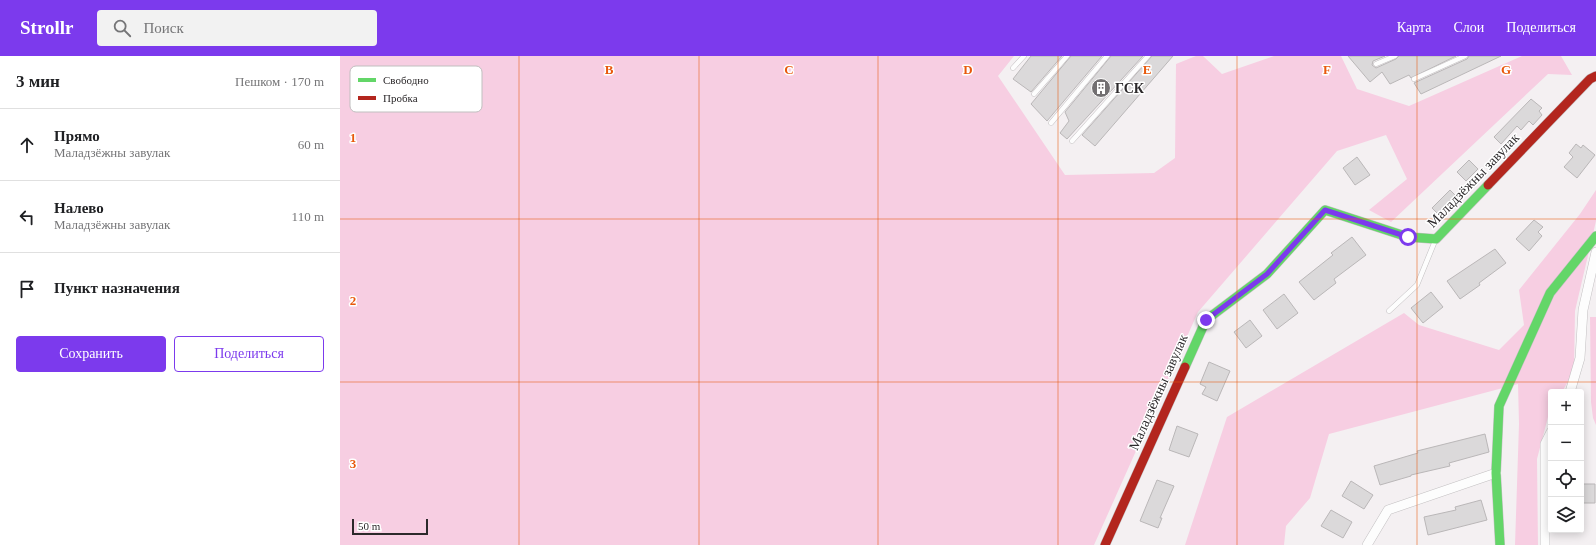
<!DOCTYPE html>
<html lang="ru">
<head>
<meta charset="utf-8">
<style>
  :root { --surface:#fff; --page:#f2f2f2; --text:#202124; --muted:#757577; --line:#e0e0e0; --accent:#7c3aed }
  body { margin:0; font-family:"Times New Roman",serif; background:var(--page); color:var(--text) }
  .controls { position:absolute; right:12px; bottom:12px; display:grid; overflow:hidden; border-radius:4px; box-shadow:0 2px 10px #0003 }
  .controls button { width:36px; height:36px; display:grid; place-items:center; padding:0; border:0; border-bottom:1px solid var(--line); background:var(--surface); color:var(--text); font:20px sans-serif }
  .scale { position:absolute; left:12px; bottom:10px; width:76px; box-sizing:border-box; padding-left:4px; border:2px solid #2c292b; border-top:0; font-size:11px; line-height:14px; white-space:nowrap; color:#2c292b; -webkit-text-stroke:3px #fff; paint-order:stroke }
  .stop { position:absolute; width:12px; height:12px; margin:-9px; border:3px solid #7c3aed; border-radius:50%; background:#fff }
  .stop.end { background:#7c3aed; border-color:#fff; box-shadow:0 1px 4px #0008 }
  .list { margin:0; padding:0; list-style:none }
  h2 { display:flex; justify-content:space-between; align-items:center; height:52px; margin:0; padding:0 16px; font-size:17px }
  h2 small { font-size:13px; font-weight:400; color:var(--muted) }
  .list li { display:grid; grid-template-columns:26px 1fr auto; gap:12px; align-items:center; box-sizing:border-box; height:72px; padding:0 16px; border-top:1px solid var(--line) }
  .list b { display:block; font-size:15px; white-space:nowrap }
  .list p { margin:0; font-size:13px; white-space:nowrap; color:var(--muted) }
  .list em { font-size:13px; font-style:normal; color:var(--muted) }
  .actions { display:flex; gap:8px; padding:12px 16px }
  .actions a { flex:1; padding:9px 0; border:1px solid var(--accent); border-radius:4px; text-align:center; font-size:14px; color:var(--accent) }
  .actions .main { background:var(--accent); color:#fff }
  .icon { flex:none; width:22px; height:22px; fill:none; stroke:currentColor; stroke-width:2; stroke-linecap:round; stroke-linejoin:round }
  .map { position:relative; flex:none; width:1256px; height:489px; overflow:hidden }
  header { display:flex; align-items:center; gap:24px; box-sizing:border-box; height:56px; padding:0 20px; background:var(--accent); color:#fff }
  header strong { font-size:19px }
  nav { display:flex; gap:22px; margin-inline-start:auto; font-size:14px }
  .search { width:280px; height:36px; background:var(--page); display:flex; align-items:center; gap:10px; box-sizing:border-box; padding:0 14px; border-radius:4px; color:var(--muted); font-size:15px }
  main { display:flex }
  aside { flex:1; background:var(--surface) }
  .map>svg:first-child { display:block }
  .green { fill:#f7cee2 }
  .building { fill:#dbd9da; stroke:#bab7b8 }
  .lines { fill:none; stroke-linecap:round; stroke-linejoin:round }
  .lane-casing { stroke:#c3c0c2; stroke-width:5.5 }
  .street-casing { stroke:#c3c0c2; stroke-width:10 }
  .fast-casing { stroke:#c3c0c2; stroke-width:10 }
  .jam-casing { stroke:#c3c0c2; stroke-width:10 }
  .lane { stroke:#fdfdfd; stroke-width:4.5 }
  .street { stroke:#fdfdfd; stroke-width:9 }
  .fast { stroke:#63d668; stroke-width:9 }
  .jam { stroke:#b3261e; stroke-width:9 }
  .route { stroke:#7c3aed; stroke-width:5 }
  .grid { fill:none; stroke:#e8590c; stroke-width:1; stroke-opacity:0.55 }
  .labels { text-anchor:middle; stroke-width:3; stroke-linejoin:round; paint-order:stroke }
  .poi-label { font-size:14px; font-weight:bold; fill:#2c292b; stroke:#fff; text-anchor:start }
  .street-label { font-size:14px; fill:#2c292b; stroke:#fff }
  .key { fill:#fff; stroke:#c0bfbf; stroke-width:1 }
  .key-label { font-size:11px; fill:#2c292b }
  .grid-label { font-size:13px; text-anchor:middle; font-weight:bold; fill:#e8590c; stroke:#fff; stroke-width:3; stroke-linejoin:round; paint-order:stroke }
</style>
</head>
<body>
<header>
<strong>Strollr</strong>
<div class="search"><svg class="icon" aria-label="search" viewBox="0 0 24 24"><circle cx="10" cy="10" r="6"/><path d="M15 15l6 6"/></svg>Поиск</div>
<nav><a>Карта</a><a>Слои</a><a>Поделиться</a></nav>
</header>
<main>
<aside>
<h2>3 мин<small>Пешком · 170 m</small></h2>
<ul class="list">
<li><svg class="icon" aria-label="ahead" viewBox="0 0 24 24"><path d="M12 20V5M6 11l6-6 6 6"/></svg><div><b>Прямо</b><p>Маладзёжны завулак</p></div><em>60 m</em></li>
<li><svg class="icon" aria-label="left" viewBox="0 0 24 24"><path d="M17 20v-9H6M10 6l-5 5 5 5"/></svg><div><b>Налево</b><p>Маладзёжны завулак</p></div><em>110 m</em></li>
<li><svg class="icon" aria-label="arrive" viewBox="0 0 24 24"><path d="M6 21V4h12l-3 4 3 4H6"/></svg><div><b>Пункт назначения</b></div></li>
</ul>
<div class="actions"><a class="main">Сохранить</a><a>Поделиться</a></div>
</aside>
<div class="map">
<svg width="1256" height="489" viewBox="0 0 1256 489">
  <rect width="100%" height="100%" fill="#f4f0f2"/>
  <g class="green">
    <polygon points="0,0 674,0 658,20 725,119 814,117 835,102 836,8 856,0 863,0 882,18 934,0 1001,0 1017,33 1069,50 1182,0 1221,0 1232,19 1208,18 1051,166 1029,154 1067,123 1046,79 997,95 858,256 754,489 0,489"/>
    <polygon points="1256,134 1256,165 1235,255 1234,315 1222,336 1211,336 1211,356 1208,361 1197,403 1198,489 1175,489 1179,368 1178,328 989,378 970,442 946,470 944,489 845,489 887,361 1064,257 1079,269 1159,294 1184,269 1179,234 1240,158"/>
    <polygon points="1250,261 1256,261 1256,369 1253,362 1251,346"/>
  </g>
  <g class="building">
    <polygon points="691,0 722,0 691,36 673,23"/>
    <polygon points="731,0 762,0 707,65 691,48"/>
    <polygon points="771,0 803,0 727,83 720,77 729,65 725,56"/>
    <polygon points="812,0 833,0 755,90 742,79"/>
    <polygon points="1008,0 1045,0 1033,5 1032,9 1036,12 1056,3 1059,0 1116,0 1071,22 1069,19 1050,28 1042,16 1030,26"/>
    <polygon points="1129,0 1161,0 1081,38 1074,27 1127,3"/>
    <polygon points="1191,43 1202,52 1199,55 1202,59 1193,69 1189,65 1181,74 1177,70 1161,88 1154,81"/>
    <polygon points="1236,88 1241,92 1243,89 1255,99 1237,122 1224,111 1233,101 1229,97"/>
    <polygon points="1017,101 1030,119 1015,129 1003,112"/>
    <polygon points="1129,104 1138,113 1126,125 1117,116"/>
    <polygon points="1110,134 1121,145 1103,163 1092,152"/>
    <polygon points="1194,164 1203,171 1198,176 1202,180 1189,195 1176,183"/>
    <polygon points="1012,181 1026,199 994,223 996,227 974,244 959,226 993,199 991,197"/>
    <polygon points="1155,193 1166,207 1139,227 1140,229 1120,243 1107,225"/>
    <polygon points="1091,236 1103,251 1083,267 1071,252"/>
    <polygon points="944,238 958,257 937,273 923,254"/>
    <polygon points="910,264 922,280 906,292 894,276"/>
    <polygon points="869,306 890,315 877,345 862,338 866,331 860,328"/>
    <polygon points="837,370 858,378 849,401 829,394"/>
    <polygon points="1145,378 1149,396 1109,407 1110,410 1071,419 1071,420 1040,429 1034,410 1078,397 1077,395"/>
    <polygon points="817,424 834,430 820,462 822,462 818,472 800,465"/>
    <polygon points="1011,425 1033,439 1024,453 1002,440"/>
    <polygon points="1243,428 1255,428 1255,447 1241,447"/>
    <polygon points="1141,444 1147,464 1088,479 1084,461 1116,454 1115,451"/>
    <polygon points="991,454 1012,466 1003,482 981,470"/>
  </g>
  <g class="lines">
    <defs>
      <g id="lane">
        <polyline points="1036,8 1055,0"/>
        <polyline points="673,12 684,0"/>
        <polyline points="1074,23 1125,0"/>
        <polyline points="694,38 727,0"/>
        <polyline points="711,67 767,0"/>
        <polyline points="732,85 808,0"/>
        <polyline points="1049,255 1077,229 1095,185"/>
      </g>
      <g id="street">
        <polyline points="1230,336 1240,302 1243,254 1256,196"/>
        <polyline points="1027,489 1048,454 1156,417"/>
        <polyline points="1205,489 1205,388 1211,376"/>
      </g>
      <g id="fast">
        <polyline points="845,311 866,264 927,218 985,154 1068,181 1096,183 1148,129"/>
        <polyline points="1160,489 1156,417 1159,350 1210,237 1256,180"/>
      </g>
      <g id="jam">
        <polyline points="1148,129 1250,23 1256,20"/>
        <polyline points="765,489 845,311"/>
      </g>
    </defs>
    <use href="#lane" class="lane-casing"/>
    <use href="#street" class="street-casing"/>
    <use href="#fast" class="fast-casing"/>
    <use href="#jam" class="jam-casing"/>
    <use href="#lane" class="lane"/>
    <use href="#street" class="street"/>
    <use href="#fast" class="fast"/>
    <use href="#jam" class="jam"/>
  </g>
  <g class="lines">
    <polyline class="route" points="866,264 927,218 985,154 1068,181"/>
  </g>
  <path class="grid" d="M179,0V489M359,0V489M538,0V489M718,0V489M897,0V489M1077,0V489M0,163H1256M0,326H1256"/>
  <defs>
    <symbol id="building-disc" viewBox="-11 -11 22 22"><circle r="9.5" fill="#726f71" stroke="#fff"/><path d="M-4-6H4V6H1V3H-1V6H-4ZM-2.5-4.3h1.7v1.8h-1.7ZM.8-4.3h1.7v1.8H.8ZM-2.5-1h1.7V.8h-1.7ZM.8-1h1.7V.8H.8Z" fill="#fff"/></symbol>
  </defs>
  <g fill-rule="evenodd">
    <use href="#building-disc" x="750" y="21" width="22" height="22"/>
  </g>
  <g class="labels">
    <g class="poi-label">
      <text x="775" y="37">ГСК</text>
    </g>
    <g class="street-label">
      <text transform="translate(1133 124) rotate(-46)" y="5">Маладзёжны завулак</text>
      <text transform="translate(818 336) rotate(-66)" y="5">Маладзёжны завулак</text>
    </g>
  </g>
  <rect x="10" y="10" width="132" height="46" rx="6" class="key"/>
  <rect x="18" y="22" width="18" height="4" fill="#63d668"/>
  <rect x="18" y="40" width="18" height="4" fill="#b3261e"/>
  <g class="key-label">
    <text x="43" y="28">Свободно</text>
    <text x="43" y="46">Пробка</text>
  </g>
  <g class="grid-label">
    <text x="269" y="18">B</text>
    <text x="449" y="18">C</text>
    <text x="628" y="18">D</text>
    <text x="807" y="18">E</text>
    <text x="987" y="18">F</text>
    <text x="1166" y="18">G</text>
    <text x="13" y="86">1</text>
    <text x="13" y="249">2</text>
    <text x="13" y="412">3</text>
  </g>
</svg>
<div class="controls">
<button>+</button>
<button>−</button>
<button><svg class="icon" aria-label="locate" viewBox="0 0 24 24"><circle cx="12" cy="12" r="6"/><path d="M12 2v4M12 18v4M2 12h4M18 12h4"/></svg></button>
<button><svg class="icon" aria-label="layers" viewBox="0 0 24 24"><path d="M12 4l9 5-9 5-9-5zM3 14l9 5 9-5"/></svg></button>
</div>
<div class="scale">50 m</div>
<div class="stop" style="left:1068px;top:181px"></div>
<div class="stop end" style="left:866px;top:264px"></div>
</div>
</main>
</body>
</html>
